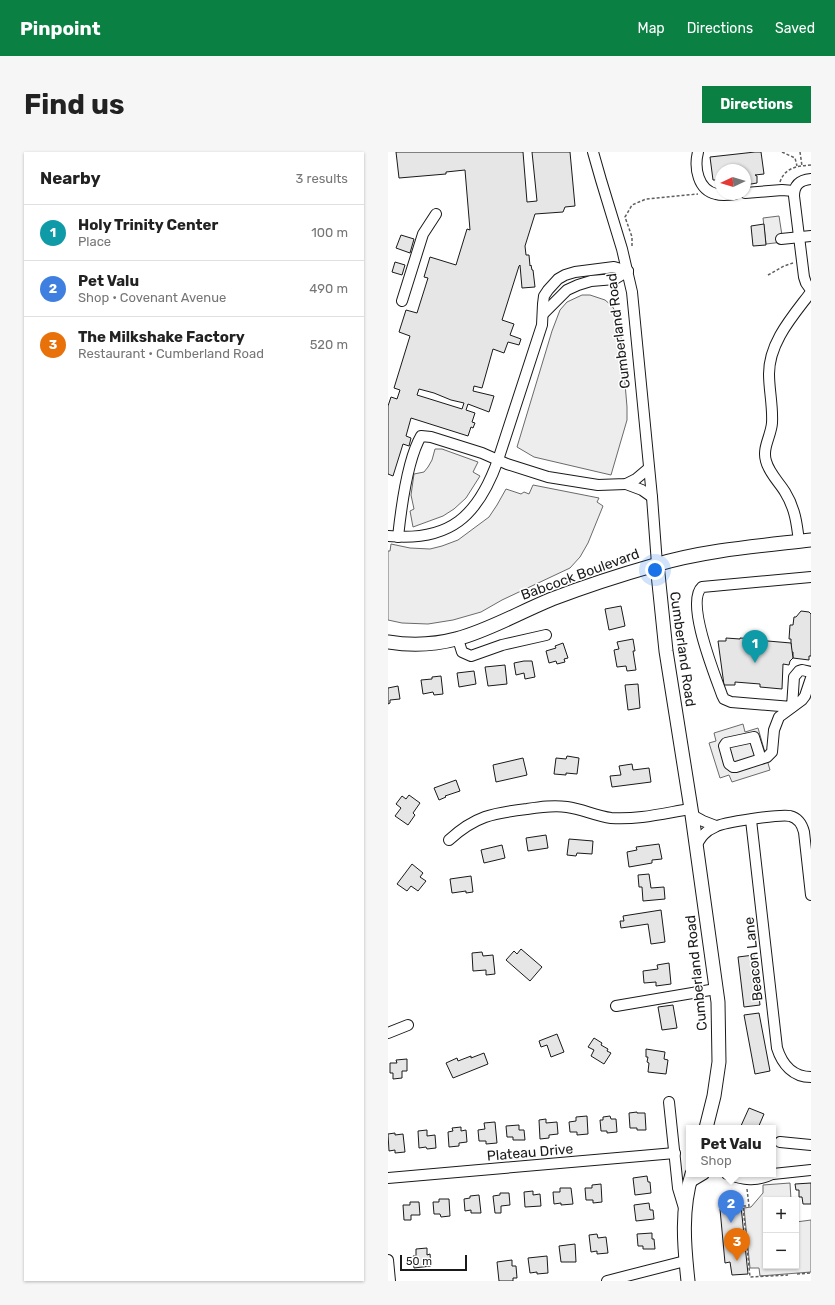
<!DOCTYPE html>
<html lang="en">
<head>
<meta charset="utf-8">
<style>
  :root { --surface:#fff; --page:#f6f6f6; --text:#222; --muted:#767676; --line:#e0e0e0; --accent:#0b8043 }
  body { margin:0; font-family:Rubik,sans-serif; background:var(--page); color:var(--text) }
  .controls { position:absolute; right:12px; bottom:12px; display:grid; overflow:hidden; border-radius:0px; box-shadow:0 1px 3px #0004 }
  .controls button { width:36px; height:36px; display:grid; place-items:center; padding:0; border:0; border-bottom:1px solid var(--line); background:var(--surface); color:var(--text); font:20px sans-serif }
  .compass { position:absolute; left:327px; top:12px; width:36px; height:36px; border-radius:50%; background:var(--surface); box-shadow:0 1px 3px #0004; rotate:266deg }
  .scale { position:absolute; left:12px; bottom:10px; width:67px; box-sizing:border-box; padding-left:4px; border:2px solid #1a1a1a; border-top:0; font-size:11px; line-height:14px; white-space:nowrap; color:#1a1a1a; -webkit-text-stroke:3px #fff; paint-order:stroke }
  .you { position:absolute; left:267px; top:418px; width:14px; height:14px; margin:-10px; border:3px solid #fff; border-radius:50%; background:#1a73e8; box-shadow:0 0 0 6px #1a73e833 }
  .badge { display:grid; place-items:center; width:26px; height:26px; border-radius:50%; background:var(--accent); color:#fff; font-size:13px; font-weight:700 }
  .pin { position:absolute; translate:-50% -33px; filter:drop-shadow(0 1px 2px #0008) }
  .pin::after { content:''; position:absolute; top:21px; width:14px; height:12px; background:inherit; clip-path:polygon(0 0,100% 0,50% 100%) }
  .popup { position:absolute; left:298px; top:973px; width:90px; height:52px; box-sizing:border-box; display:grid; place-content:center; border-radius:0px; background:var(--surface); filter:drop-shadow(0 1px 3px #0005); font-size:13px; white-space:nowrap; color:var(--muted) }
  .popup b { font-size:15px; color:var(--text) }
  .popup::after { content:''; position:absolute; left:50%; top:100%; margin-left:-8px; border:8px solid transparent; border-top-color:var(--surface) }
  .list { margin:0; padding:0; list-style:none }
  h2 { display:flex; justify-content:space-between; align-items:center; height:52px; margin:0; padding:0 16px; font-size:17px }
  h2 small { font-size:13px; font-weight:400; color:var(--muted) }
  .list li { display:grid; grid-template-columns:26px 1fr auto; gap:12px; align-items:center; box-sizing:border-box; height:56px; padding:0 16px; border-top:1px solid var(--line) }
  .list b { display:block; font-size:15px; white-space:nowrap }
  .list p { margin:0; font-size:13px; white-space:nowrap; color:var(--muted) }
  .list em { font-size:13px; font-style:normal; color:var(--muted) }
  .map { position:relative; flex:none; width:423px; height:1129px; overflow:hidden; border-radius:0px }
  header { display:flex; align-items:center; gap:24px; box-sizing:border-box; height:56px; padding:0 20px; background:var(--accent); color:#fff }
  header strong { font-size:19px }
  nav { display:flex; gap:22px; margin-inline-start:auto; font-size:14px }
  .intro { display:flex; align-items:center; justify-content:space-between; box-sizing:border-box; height:96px; padding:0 24px }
  h1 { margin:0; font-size:28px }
  .button { padding:10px 18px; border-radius:0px; background:var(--accent); color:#fff; font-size:14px; font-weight:700 }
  main { display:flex; gap:24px; padding:0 24px }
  aside { flex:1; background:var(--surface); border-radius:0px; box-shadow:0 1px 3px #0004 }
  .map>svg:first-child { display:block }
  .parking { fill:#ededed; stroke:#6a6a6a }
  .building { fill:#e6e6e6; stroke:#1a1a1a; fill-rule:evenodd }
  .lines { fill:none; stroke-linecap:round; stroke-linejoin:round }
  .minor-casing { stroke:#1a1a1a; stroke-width:12 }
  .major-casing { stroke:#1a1a1a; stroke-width:15 }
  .path { stroke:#5f5f5f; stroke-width:1.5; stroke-dasharray:3 2; stroke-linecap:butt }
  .minor { stroke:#fff; stroke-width:10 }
  .major { stroke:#fff; stroke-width:13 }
  .labels { text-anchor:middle; stroke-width:3; stroke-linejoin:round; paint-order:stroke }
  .street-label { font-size:14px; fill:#1a1a1a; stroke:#fff }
</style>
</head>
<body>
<header>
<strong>Pinpoint</strong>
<nav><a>Map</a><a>Directions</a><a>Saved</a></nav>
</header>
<div class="intro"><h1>Find us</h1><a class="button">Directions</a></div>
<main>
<aside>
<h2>Nearby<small>3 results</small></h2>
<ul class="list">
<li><span class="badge" style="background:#0f9aa8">1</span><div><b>Holy Trinity Center</b><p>Place</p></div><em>100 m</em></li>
<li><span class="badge" style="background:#3f7fe0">2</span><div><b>Pet Valu</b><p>Shop · Covenant Avenue</p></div><em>490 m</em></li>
<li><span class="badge" style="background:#e8710a">3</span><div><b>The Milkshake Factory</b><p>Restaurant · Cumberland Road</p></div><em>520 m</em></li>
</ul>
</aside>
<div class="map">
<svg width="423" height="1129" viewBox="0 0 423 1129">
  <rect width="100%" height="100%" fill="#fff"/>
  <g class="parking">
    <polygon points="391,64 395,90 378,92 375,66"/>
    <polygon points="194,143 202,143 217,148 224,154 229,162 232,172 239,255 239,268 223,323 146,305 129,295 164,179 172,158 179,150"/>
    <polygon points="47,297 54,297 90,310 85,320 92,324 78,346 66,357 55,364 25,375 22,359 26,357 23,343 26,322 36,320 40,315 44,308"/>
    <polygon points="145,333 211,346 209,350 215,354 200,391 192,405 182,416 114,448 93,460 65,468 40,472 14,471 0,468 0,399 2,399 3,392 22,396 42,397 54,394 70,388 101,365 109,353 118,337 133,342 136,340 141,342"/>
    <polygon points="355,572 357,580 370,576 382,618 344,630 341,623 332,626 321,591 328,589 326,581"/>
    <polygon points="402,1031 403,1048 378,1048 378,1114 408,1114 408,1070 423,1068 423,1120 372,1124 371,1116 362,1116 356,1056 363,1055 375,1041 375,1033"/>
  </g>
  <g class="building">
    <path d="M8,0H135L139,50L149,49L144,0H182L187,54L177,55L175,60L147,62L137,94L138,103H141L142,114L143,113L144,118H145L147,135L134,136L132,113L131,114L114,168L126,172L122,183L133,187L131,193L120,190L116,201L105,197L94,236L86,234L85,239L106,244L101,260L80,252L78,258L87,261L84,270L87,271L85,276L83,275L80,284L23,266L18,284L23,286L21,294L15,292L5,324L0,322V254L3,245L9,247L12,238L6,236L22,184L11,180L18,158L29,161L40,126L36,125L42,105L68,113L79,77L82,78L77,18L58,20V22L11,26ZM31,237L46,241L63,248L76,251L74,257L29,243Z"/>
    <polygon points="367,0 373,0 376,22 367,23 369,24 369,31 357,33 357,18 333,18 333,28 325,28 322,5"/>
    <polygon points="376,72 378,93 365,94 363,74"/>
    <polygon points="13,83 26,87 22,101 8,96"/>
    <polygon points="7,110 17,113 14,123 4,120"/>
    <polygon points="233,454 237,474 221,478 217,457"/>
    <polygon points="413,459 421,460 423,462 423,504 421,504 421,508 405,506 405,500 403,500 403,487 401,487 402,473 405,473 406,465 408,465"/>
    <polygon points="338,486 352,487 352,486 368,487 368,488 403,491 405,506 402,509 401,513 395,512 394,537 372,535 372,532 347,530 347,533 336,533 330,489 338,489"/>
    <polygon points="245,487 247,499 245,499 248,518 239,519 238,514 229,515 226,498 231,497 229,490"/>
    <polygon points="175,491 180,506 176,507 177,510 169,512 168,509 161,511 158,499 168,496 167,494"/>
    <polygon points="136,509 144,509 147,525 137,527 136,521 128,523 126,511"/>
    <polygon points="117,513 119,532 100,534 97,515"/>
    <polygon points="86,519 88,532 71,535 69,521"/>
    <polygon points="53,524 55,542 46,543 45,540 35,542 33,528 44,527 44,525"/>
    <polygon points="250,532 252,556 240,558 237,533"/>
    <polygon points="10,534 12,547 2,548 2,551 0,552 0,536"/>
    <polygon points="179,604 191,606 189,622 178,621 178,623 166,622 168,606 178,607"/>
    <polygon points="135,606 139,623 108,630 105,613"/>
    <polygon points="244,612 245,618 261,616 263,630 224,635 222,624 233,623 231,614"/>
    <polygon points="68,628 72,639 57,644 58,645 51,648 46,636"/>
    <polygon points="21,643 32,651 25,661 27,663 20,673 7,664 13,656 8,652 14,644 18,647"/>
    <polygon points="158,683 160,696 140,699 138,686"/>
    <polygon points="181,687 205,689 204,702 189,701 188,704 179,703"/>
    <polygon points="271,692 274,707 264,708 264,711 241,715 239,700 249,698 248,695"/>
    <polygon points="114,693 117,706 96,711 93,698"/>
    <polygon points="24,712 35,721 32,725 38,729 30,739 23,734 19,739 9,732"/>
    <polygon points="261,722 263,736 276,735 277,747 255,749 254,735 251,735 250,723"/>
    <polygon points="83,724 85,740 78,741 78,739 64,741 62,727"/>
    <polygon points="273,758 277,790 263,792 260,772 233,776 232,769 236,769 235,764"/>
    <polygon points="133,797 154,815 142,829 118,808 126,799 129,802"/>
    <polygon points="94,800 95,804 105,803 107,822 98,823 98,818 85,819 84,801"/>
    <polygon points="366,803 372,853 356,855 350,805"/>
    <polygon points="281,811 283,832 268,834 268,830 256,831 255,819 270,817 269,813"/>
    <polygon points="285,853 289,876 274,878 270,855"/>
    <polygon points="371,861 382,919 367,922 356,863"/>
    <polygon points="169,882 176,900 163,905 159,893 153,895 151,889"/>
    <polygon points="206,886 214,891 213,893 220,897 219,899 223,901 216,912 203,904 206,898 200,895"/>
    <polygon points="258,897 277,900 276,907 280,908 278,922 260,920 261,911 259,910 260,905 258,905"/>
    <polygon points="96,901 100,912 65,926 58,911 69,906 70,909 83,904 83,906"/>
    <polygon points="19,907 19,919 14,919 14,926 5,927 5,921 2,921 2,911 9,911 8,908"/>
    <polygon points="361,956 376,962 370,976 352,976"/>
    <polygon points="249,960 249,961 257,961 258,978 249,978 249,976 242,976 241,961"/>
    <polygon points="199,964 200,982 189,983 189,980 182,980 181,970 188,969 188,965"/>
    <polygon points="222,964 223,967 228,967 229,980 219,981 219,979 213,979 212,968 215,968 215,965"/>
    <polygon points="158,967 158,971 169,970 170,982 161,983 161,986 152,987 151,968"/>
    <polygon points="107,970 109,991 98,992 98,989 91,989 90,978 97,977 96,971"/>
    <polygon points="131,973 131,978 136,978 137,988 125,988 125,985 119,985 118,974"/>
    <polygon points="73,975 73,979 78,978 79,990 71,991 71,994 61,995 60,980 65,979 64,976"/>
    <polygon points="39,978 39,984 47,983 48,996 39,997 38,995 31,996 30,979"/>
    <polygon points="7,981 7,983 15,982 17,1000 7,1001 7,998 1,999 0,982"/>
    <polygon points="259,1024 260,1030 262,1030 263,1041 247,1043 245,1026"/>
    <polygon points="423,1031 423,1052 415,1052 414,1045 411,1045 411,1038 408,1038 407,1032"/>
    <polygon points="213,1032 214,1050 205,1051 205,1048 198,1048 197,1036 204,1036 204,1033"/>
    <polygon points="172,1036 183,1036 185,1052 173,1053 173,1051 166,1052 165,1040 172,1040"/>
    <polygon points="145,1039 145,1043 152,1042 153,1054 137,1055 136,1040"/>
    <polygon points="112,1041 121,1041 122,1053 113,1054 113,1061 107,1061 105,1044 112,1043"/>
    <polygon points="91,1043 93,1061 83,1061 83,1058 77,1059 76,1047 82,1046 82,1044"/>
    <polygon points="51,1047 61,1047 62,1064 53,1065 52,1062 46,1062 45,1050 51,1050"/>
    <polygon points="22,1050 31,1050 32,1063 23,1063 23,1068 16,1068 15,1053 22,1053"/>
    <polygon points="261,1051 262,1058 265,1058 266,1067 248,1069 246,1053"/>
    <polygon points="353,1054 360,1122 344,1123 342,1110 337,1111 332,1057"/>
    <polygon points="264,1081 264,1087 266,1087 267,1097 255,1097 255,1094 250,1094 249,1082"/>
    <polygon points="209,1082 210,1086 218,1085 220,1101 209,1102 209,1099 203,1100 201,1083"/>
    <polygon points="187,1092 188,1110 173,1110 171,1094"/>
    <polygon points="39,1096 39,1103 42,1102 43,1114 26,1116 25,1104 28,1104 28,1097"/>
    <polygon points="159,1104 160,1121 149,1122 149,1120 142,1121 140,1106"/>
    <polygon points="124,1108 124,1114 128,1114 129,1126 125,1126 125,1129 111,1129 109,1110"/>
  </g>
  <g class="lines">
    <defs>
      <g id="minor">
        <polyline points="205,0 213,28 234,97 244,140 264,345 269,412"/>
        <path d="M310,0C306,16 310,38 328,42C334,44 341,43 347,42"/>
        <path d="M423,27C412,28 406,33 406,44L416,125L418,131L423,138"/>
        <polyline points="357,41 394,38 406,39"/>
        <polyline points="393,87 423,84"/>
        <polyline points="14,149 35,82 48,62"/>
        <polyline points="155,162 179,138 190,133 203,129 227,127 240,119"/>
        <polyline points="238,332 254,338 264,345"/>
        <path d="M0,384C62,390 90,364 110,308L154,173L155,152L156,144L160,138L170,127L177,123L187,120L226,115L240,119"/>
        <path d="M10,385C13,357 19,308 33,284L43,285L94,301L119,312L160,325L210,333L238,332L248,327L261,316"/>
        <path d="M411,390C409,372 407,356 397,340C391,330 381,321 378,309C374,296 383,284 384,271C385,254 381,238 381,222C381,190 405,164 423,140"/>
        <path d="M423,425L314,435C297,450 327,523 334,543L336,547L343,550L404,555L406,525L411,519L414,518L423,520"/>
        <polyline points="70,487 74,500 83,504 114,493 158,483"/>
        <polyline points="373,607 366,585 338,591 336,594 341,612 345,615 348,615 379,605 384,600 386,578 391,565 414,548 417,544 423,526"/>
        <polyline points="304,663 315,669 328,674"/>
        <path d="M363,668L389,896C394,912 405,925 423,925"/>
        <path d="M61,688C87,664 105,661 139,657C152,655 165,653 179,655C194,657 208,664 223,666C250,668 277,661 302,657"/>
        <path d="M308,694C313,685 317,679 327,675C335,670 393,662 402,664C410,666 414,672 416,680L423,743"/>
        <polyline points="228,854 328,837"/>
        <polyline points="0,881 20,873"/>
        <polyline points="281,950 290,1036 296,1056"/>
        <polyline points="392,990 423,993"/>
        <path d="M339,1022C355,1028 369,1030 384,1022"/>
        <polyline points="385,1022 423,1018"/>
        <polyline points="0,1026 287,1001"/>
        <polyline points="301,1031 316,1022"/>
        <polyline points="0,1108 2,1129"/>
        <polyline points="219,1129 297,1109"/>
      </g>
      <g id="major">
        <polyline points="269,412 278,499 304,663 330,850 331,910 326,944 318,976"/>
        <path d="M0,490C67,501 106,471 164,447C198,434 232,423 267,413C317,398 371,394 423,388"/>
        <path d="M300,1129C296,1093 293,1057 304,1022"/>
      </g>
    </defs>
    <use href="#minor" class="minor-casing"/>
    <use href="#major" class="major-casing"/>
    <g class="path">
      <polyline points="394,0 407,6 409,14"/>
      <polyline points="412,0 414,14"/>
      <path d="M392,30C397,15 410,14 423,13"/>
      <polyline points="244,94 244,85 237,65 244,53 258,47 310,42"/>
      <polyline points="380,123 396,114 405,111"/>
      <polyline points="359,1037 361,1054 355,1054 362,1125 400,1123"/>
      <polyline points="409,1122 423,1121"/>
    </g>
    <use href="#minor" class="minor"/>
    <use href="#major" class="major"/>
  </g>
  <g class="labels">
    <g class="street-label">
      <text transform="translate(230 179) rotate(-97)" y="5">Cumberland Road</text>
      <text transform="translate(192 422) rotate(-20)" y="5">Babcock Boulevard</text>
      <text transform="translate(295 497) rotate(82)" y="5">Cumberland Road</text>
      <text transform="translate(365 807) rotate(-96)" y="5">Beacon Lane</text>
      <text transform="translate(308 821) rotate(-96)" y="5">Cumberland Road</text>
      <text transform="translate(142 1000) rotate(-5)" y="5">Plateau Drive</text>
    </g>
  </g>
</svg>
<div class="controls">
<button>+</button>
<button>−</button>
</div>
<svg class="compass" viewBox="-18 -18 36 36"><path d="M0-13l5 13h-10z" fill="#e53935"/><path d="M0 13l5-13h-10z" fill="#767676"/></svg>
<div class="scale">50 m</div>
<div class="you"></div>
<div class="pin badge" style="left:367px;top:511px;background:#0f9aa8">1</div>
<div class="pin badge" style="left:343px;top:1071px;background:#3f7fe0">2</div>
<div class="popup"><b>Pet Valu</b>Shop</div>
<div class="pin badge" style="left:349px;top:1109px;background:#e8710a">3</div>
</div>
</main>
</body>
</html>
